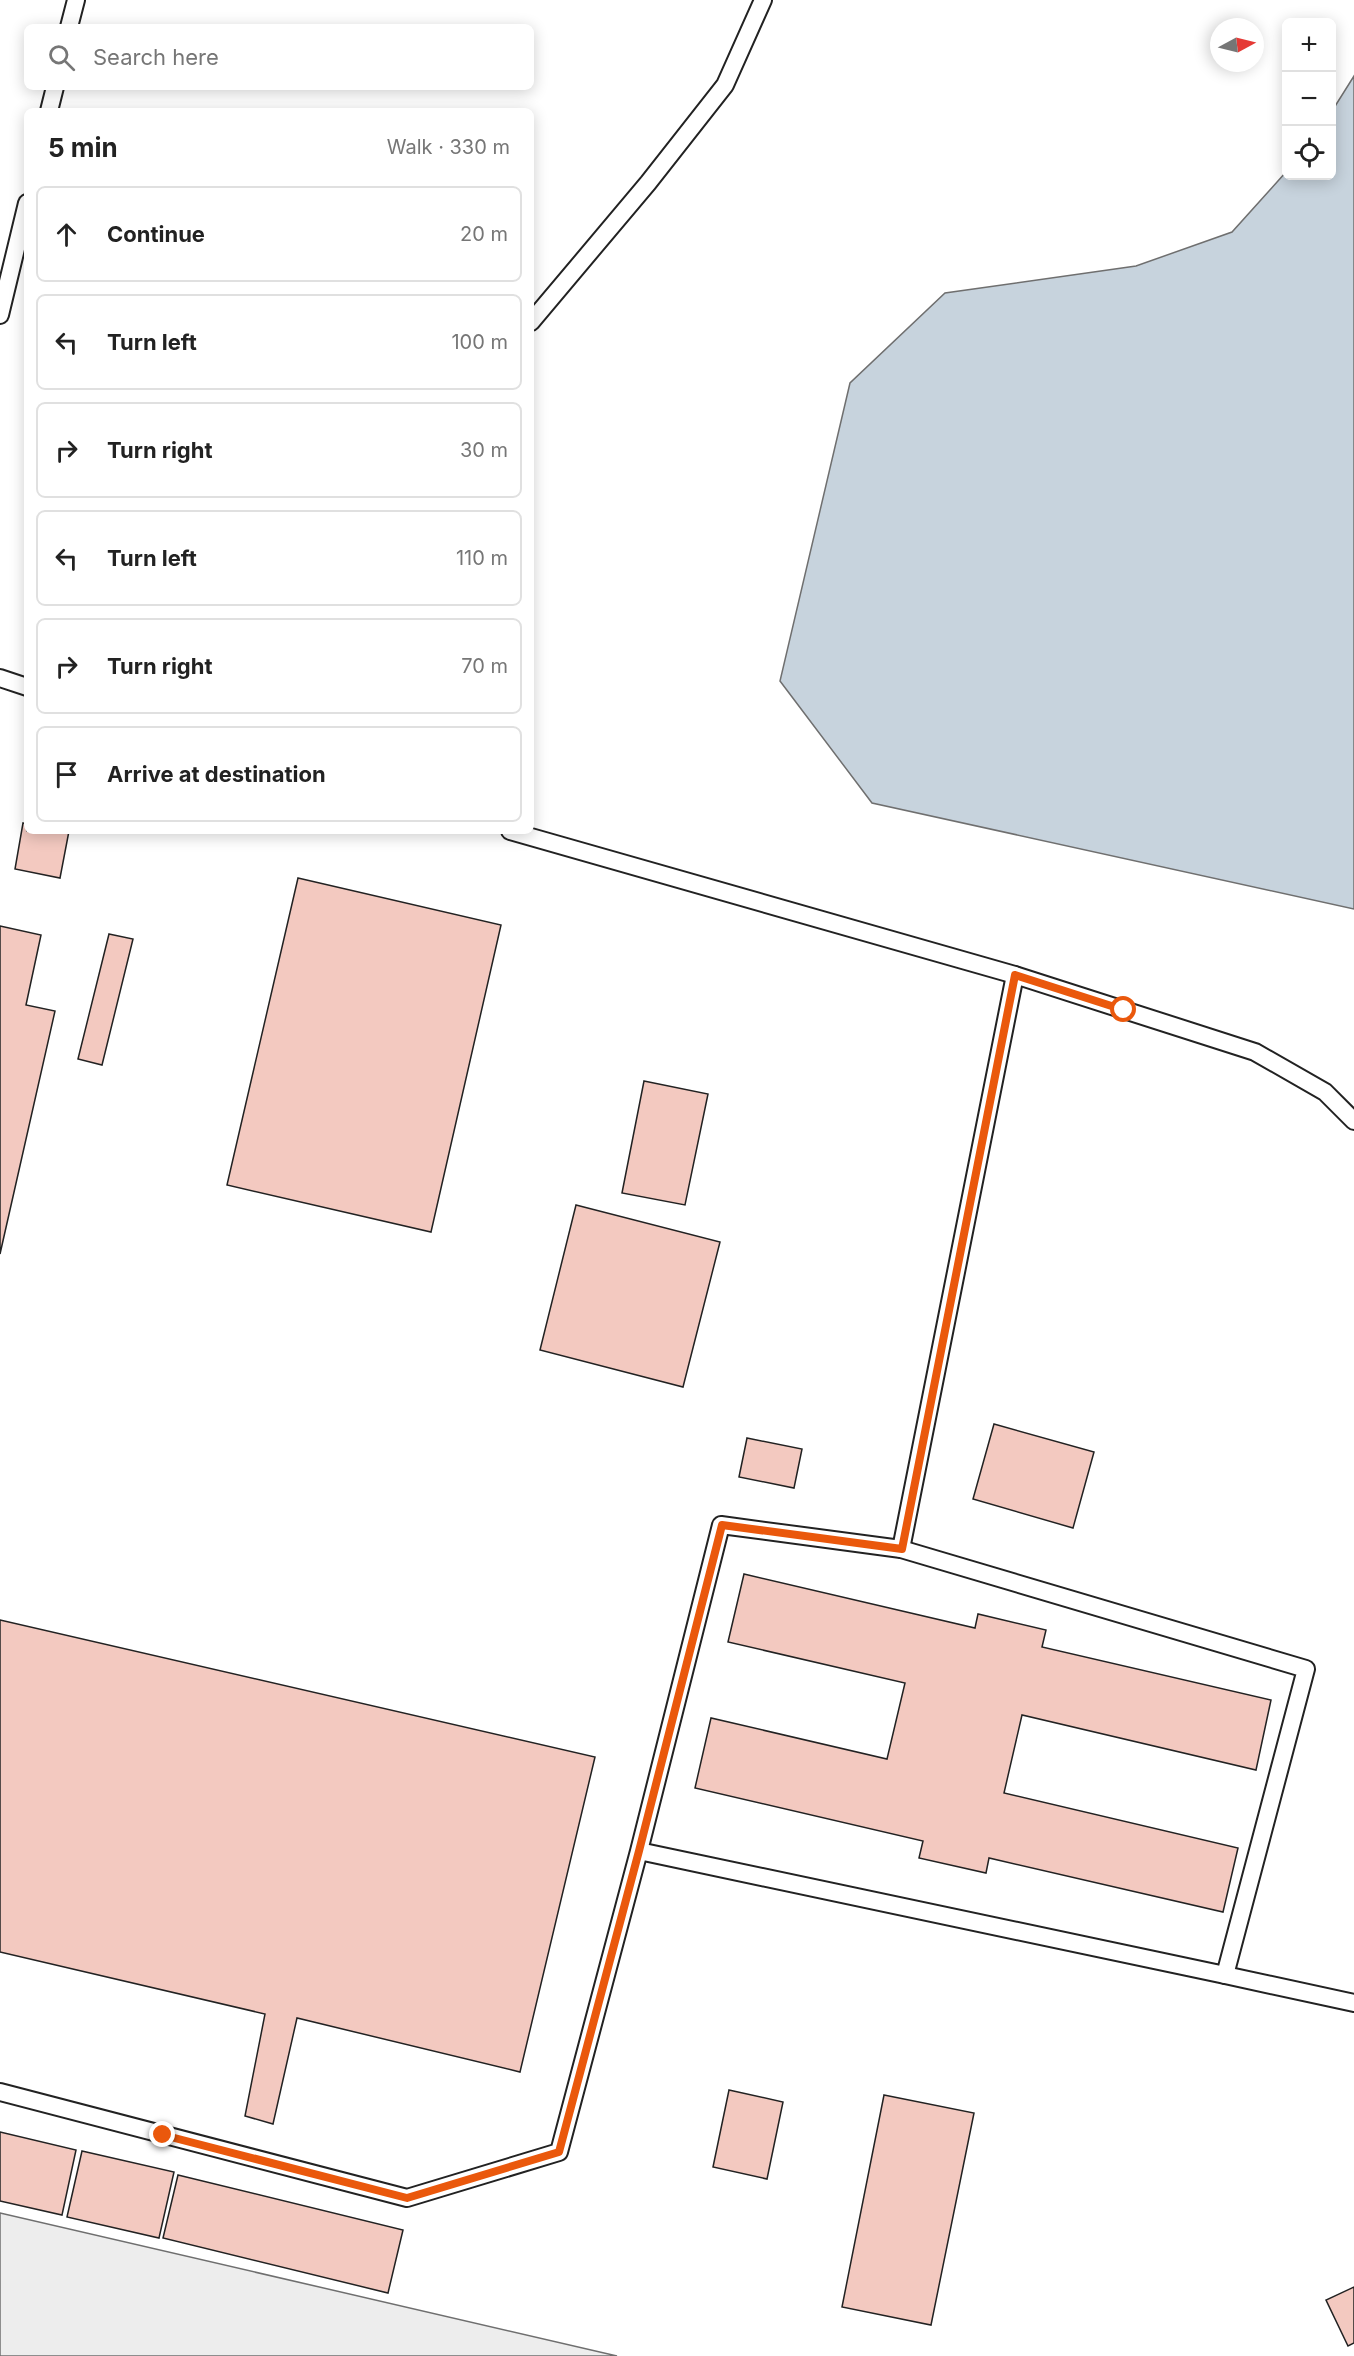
<!DOCTYPE html>
<html lang="en">
<head>
<meta charset="utf-8">
<style>
  :root { --surface:#fff; --page:#f6f6f6; --text:#222; --muted:#767676; --line:#e0e0e0 }
  body { margin:0; font-family:Inter,sans-serif; background:var(--page); color:var(--text) }
  .controls { position:absolute; right:18px; top:18px; display:grid; overflow:hidden; border-radius:9px; box-shadow:0 3px 15px #0003 }
  .controls button { width:54px; height:54px; display:grid; place-items:center; padding:0; border:0; border-bottom:2px solid var(--line); background:var(--surface); color:var(--text); font:30px sans-serif }
  .compass { position:absolute; left:1210px; top:18px; width:54px; height:54px; border-radius:50%; background:var(--surface); box-shadow:0 3px 15px #0003; rotate:83deg }
  .stop { position:absolute; width:18px; height:18px; margin:-14px; border:4px solid #ea580c; border-radius:50%; background:#fff }
  .stop.end { background:#ea580c; border-color:#fff; box-shadow:0 2px 6px #0008 }
  .list { margin:0; padding:0; list-style:none }
  h2 { display:flex; justify-content:space-between; align-items:center; height:78px; margin:0; padding:0 24px; font-size:26px }
  h2 small { font-size:20px; font-weight:400; color:var(--muted) }
  .list li { display:grid; grid-template-columns:39px 1fr auto; gap:18px; align-items:center; box-sizing:border-box; height:96px; margin:0 12px 12px; padding:0 12px; border:2px solid var(--line); border-radius:9px }
  .list b { display:block; font-size:22px; white-space:nowrap }
  .list em { font-size:20px; font-style:normal; color:var(--muted) }
  .icon { flex:none; width:33px; height:33px; fill:none; stroke:currentColor; stroke-width:2; stroke-linecap:round; stroke-linejoin:round }
  .map { position:relative; flex:none; width:1354px; height:2356px; overflow:hidden }
  .search { position:absolute; background:var(--surface); box-shadow:0 3px 15px #0003; left:24px; top:24px; width:510px; height:66px; display:flex; align-items:center; gap:15px; box-sizing:border-box; padding:0 21px; border-radius:9px; color:var(--muted); font-size:22px }
  .panel { position:absolute; background:var(--surface); box-shadow:0 3px 15px #0003; left:24px; top:108px; width:510px; height:726px; border-radius:9px }
  .map>svg:first-child { display:block }
  .parking { fill:#ededed; stroke:#6f6f6f; stroke-width:1.5 }
  .water { fill:#c7d3dd; stroke:#6f6f6f; stroke-width:1.5 }
  .building { fill:#f3c9c0; stroke:#222; stroke-width:1.5 }
  .lines { fill:none; stroke-linecap:round; stroke-linejoin:round }
  .service-casing { stroke:#222; stroke-width:20 }
  .service { stroke:#fff; stroke-width:16 }
  .route { stroke:#ea580c; stroke-width:8 }
</style>
</head>
<body>
<div class="map">
<svg width="1354" height="2356" viewBox="0 0 1354 2356">
  <rect width="100%" height="100%" fill="#fff"/>
  <polygon class="parking" points="0,2213 617,2356 0,2356"/>
  <polygon class="water" points="1354,76 1354,909 872,803 780,681 850,383 945,293 1136,266 1232,232 1286,172 1286,176 1332,176 1332,111"/>
  <g class="building">
    <polygon points="23,823 27,824 27,831 69,831 60,878 15,869"/>
    <polygon points="298,878 501,925 431,1232 227,1185"/>
    <polygon points="0,926 41,935 26,1005 55,1011 0,1254"/>
    <polygon points="109,934 133,939 102,1065 78,1059"/>
    <polygon points="644,1081 708,1094 685,1205 622,1193"/>
    <polygon points="576,1205 720,1242 683,1387 540,1350"/>
    <polygon points="994,1424 1094,1452 1073,1528 973,1499"/>
    <polygon points="747,1438 802,1449 794,1488 739,1477"/>
    <polygon points="744,1574 975,1628 978,1614 1046,1630 1042,1647 1271,1700 1256,1770 1022,1715 1004,1793 1238,1848 1223,1912 989,1858 986,1873 919,1858 923,1841 695,1788 711,1718 887,1759 905,1683 728,1642"/>
    <polygon points="0,1620 595,1757 520,2072 297,2018 273,2124 245,2116 265,2014 0,1952"/>
    <polygon points="729,2090 783,2102 767,2179 713,2167"/>
    <polygon points="884,2095 974,2113 931,2325 842,2307"/>
    <polygon points="0,2132 76,2150 62,2215 0,2201"/>
    <polygon points="82,2151 174,2172 159,2238 67,2217"/>
    <polygon points="178,2175 403,2230 388,2293 163,2238"/>
    <polygon points="1354,2287 1354,2343 1348,2346 1326,2300"/>
  </g>
  <g class="lines">
    <defs>
      <g id="service">
        <polyline points="69,27 76,0"/>
        <polyline points="49,111 55,87"/>
        <polyline points="0,315 27,203"/>
        <polyline points="531,322 648,183 725,85 763,0"/>
        <polyline points="0,678 27,687"/>
        <polyline points="510,831 1015,975 1255,1052 1325,1092 1354,1121"/>
        <polyline points="901,1549 1015,975"/>
        <polyline points="1225,1975 1354,2003"/>
        <polyline points="0,2092 407,2198 559,2152 639,1851 721,1525 901,1549 1306,1669 1225,1975 639,1851"/>
      </g>
    </defs>
    <use href="#service" class="service-casing"/>
    <use href="#service" class="service"/>
  </g>
  <g class="lines">
    <polyline class="route" points="163,2135 407,2198 559,2152 639,1851 722,1525 902,1549 1015,975 1124,1010"/>
  </g>
</svg>
<div class="controls">
<button>+</button>
<button>−</button>
<button><svg class="icon" aria-label="locate" viewBox="0 0 24 24"><circle cx="12" cy="12" r="6"/><path d="M12 2v4M12 18v4M2 12h4M18 12h4"/></svg></button>
</div>
<svg class="compass" viewBox="-18 -18 36 36"><path d="M0-13l5 13h-10z" fill="#e53935"/><path d="M0 13l5-13h-10z" fill="#767676"/></svg>
<div class="stop" style="left:1124px;top:1010px"></div>
<div class="stop end" style="left:163px;top:2135px"></div>
<div class="search"><svg class="icon" aria-label="search" viewBox="0 0 24 24"><circle cx="10" cy="10" r="6"/><path d="M15 15l6 6"/></svg>Search here</div>
<section class="panel">
<h2>5 min<small>Walk · 330 m</small></h2>
<ul class="list">
<li><svg class="icon" aria-label="ahead" viewBox="0 0 24 24"><path d="M12 20V5M6 11l6-6 6 6"/></svg><div><b>Continue</b></div><em>20 m</em></li>
<li><svg class="icon" aria-label="left" viewBox="0 0 24 24"><path d="M17 20v-9H6M10 6l-5 5 5 5"/></svg><div><b>Turn left</b></div><em>100 m</em></li>
<li><svg class="icon" aria-label="right" viewBox="0 0 24 24"><path d="M7 20v-9h11M14 6l5 5-5 5"/></svg><div><b>Turn right</b></div><em>30 m</em></li>
<li><svg class="icon" aria-label="left" viewBox="0 0 24 24"><path d="M17 20v-9H6M10 6l-5 5 5 5"/></svg><div><b>Turn left</b></div><em>110 m</em></li>
<li><svg class="icon" aria-label="right" viewBox="0 0 24 24"><path d="M7 20v-9h11M14 6l5 5-5 5"/></svg><div><b>Turn right</b></div><em>70 m</em></li>
<li><svg class="icon" aria-label="arrive" viewBox="0 0 24 24"><path d="M6 21V4h12l-3 4 3 4H6"/></svg><div><b>Arrive at destination</b></div></li>
</ul>
</section>
</div>
</body>
</html>
